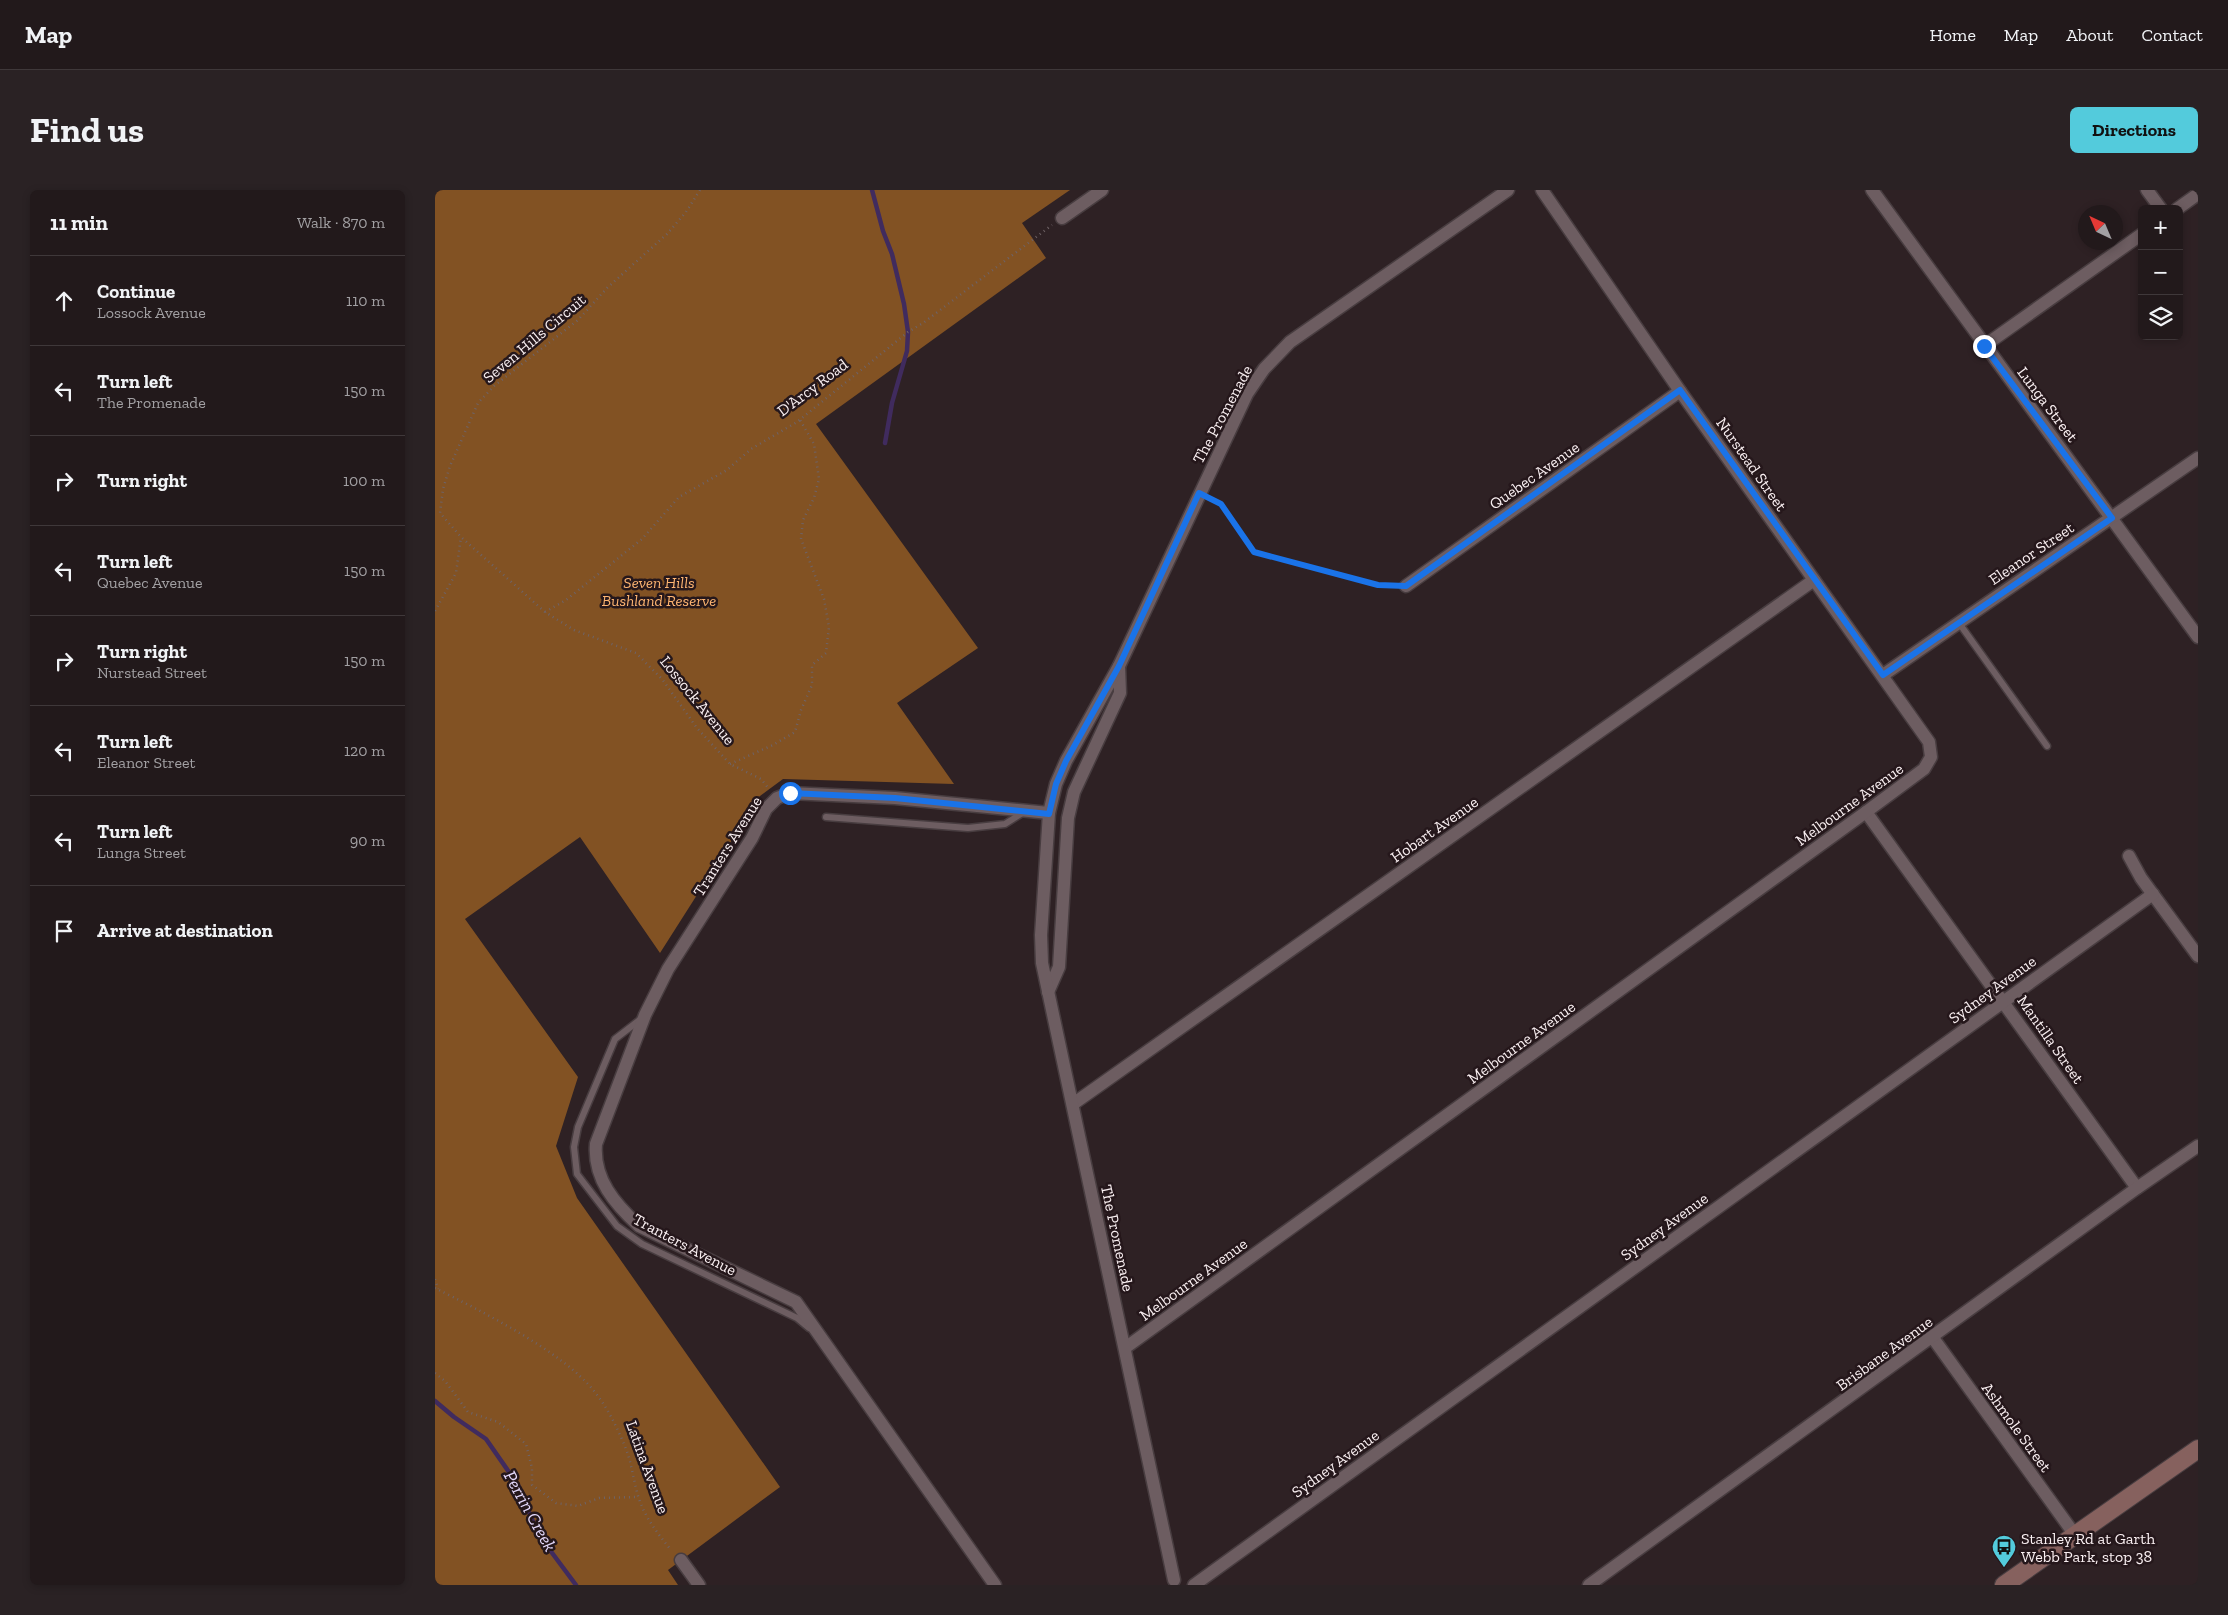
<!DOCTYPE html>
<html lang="en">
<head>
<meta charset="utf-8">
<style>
  :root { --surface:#22191b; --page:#2a2224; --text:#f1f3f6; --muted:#a2a0a3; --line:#3f383a; --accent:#53cbdc }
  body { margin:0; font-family:"Zilla Slab",serif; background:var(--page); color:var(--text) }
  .controls { position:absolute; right:15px; top:15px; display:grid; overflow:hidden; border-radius:8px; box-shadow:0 2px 8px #0003 }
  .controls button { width:45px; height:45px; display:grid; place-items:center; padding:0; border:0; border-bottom:1px solid var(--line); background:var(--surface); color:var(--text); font:25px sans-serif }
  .compass { position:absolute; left:1643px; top:15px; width:45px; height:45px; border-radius:50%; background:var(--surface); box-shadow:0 2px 8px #0003; rotate:316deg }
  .stop { position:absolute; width:15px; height:15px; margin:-11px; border:4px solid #1a73e8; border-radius:50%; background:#fff }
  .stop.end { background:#1a73e8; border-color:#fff; box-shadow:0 1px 5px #0008 }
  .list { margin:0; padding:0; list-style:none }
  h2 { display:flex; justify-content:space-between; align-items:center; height:65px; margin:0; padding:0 20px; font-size:21px }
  h2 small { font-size:16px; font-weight:400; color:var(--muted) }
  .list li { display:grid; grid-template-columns:32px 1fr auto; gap:15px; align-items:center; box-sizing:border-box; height:90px; padding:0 20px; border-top:1px solid var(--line) }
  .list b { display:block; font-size:19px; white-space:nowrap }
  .list p { margin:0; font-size:16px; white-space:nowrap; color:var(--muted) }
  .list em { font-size:16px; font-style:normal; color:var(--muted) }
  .icon { flex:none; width:28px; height:28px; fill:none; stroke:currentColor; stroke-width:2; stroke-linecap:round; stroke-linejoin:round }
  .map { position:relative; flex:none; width:1763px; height:1395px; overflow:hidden; border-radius:8px }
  header { display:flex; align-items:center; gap:30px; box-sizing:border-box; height:70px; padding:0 25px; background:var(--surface); border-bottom:1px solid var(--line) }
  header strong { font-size:24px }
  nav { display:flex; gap:28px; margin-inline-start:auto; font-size:18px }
  .intro { display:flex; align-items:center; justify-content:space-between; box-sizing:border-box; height:120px; padding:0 30px }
  h1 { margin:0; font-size:35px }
  .button { padding:12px 22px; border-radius:8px; background:var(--accent); color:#111; font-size:18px; font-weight:700 }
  main { display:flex; gap:30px; padding:0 30px }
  aside { flex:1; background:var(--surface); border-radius:8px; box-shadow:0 2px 8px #0003 }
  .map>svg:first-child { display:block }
  .forest { fill:#825223 }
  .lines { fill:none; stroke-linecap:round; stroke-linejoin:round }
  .stream { stroke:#402b5e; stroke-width:4.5 }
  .service-casing { stroke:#483d40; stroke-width:9 }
  .minor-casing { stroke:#483d40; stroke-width:15 }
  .secondary-casing { stroke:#483d40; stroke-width:20 }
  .path { stroke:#6f6366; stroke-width:2.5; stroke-dasharray:1 4; stroke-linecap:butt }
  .service { stroke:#6d5d61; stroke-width:6 }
  .minor { stroke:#6d5d61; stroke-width:12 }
  .secondary { stroke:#86615e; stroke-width:18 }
  .route { stroke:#1a73e8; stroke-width:6 }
  .labels { text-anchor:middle; stroke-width:5; stroke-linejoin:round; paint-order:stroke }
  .street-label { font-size:16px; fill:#faf0f2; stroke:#25171b }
  .park-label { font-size:16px; font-style:italic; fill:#feb572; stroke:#25171b }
  .poi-label { font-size:16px; fill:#faf0f2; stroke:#25171b; text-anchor:start }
  .water-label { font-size:18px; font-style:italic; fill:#e5dafc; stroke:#25171b }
</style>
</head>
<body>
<header>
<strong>Map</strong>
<nav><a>Home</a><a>Map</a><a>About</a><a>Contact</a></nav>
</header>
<div class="intro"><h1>Find us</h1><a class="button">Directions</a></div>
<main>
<aside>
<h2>11 min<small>Walk · 870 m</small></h2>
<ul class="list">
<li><svg class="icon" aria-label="ahead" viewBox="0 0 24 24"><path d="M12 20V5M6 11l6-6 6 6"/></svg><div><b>Continue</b><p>Lossock Avenue</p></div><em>110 m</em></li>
<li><svg class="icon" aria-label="left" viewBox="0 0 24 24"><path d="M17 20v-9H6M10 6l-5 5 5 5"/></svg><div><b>Turn left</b><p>The Promenade</p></div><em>150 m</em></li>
<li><svg class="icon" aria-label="right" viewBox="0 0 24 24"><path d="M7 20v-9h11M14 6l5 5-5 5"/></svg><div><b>Turn right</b></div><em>100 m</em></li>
<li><svg class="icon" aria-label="left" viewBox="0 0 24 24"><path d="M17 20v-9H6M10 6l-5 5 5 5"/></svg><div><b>Turn left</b><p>Quebec Avenue</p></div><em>150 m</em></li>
<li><svg class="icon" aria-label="right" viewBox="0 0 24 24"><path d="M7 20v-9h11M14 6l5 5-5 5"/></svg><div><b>Turn right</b><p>Nurstead Street</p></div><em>150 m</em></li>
<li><svg class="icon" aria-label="left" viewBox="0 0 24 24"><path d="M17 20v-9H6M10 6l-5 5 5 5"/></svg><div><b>Turn left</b><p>Eleanor Street</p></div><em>120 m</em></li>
<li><svg class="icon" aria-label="left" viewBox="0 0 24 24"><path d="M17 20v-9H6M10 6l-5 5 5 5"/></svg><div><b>Turn left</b><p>Lunga Street</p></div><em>90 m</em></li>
<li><svg class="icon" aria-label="arrive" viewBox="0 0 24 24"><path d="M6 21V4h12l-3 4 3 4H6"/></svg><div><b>Arrive at destination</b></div></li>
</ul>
</aside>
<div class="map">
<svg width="1763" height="1395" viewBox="0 0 1763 1395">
  <rect width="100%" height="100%" fill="#2e2124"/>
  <polygon class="forest" points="0,0 635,0 587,33 611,68 381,234 543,458 462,513 519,594 348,589 325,606 225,763 145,647 30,729 143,887 121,956 142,1008 345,1297 233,1380 243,1395 0,1395"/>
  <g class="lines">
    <g class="stream">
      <polyline points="437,0 448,41 457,64 469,114 473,142 472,161 457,213 450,253"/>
      <polyline points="0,1211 19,1227 51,1249 83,1295 103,1344 141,1395"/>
    </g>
    <defs>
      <g id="service">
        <polyline points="1524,433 1612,556"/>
        <polyline points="391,627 533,638 570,634 589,622"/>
        <polyline points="206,829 180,849 143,937 139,957 142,984 182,1036 207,1054 362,1128 374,1138"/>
      </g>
      <g id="minor">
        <polyline points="1437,0 1763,447"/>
        <polyline points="1712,0 1726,19"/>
        <polyline points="1742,19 1763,4"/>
        <polyline points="627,28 667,0"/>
        <polyline points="1549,156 1707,44"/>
        <polyline points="971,396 1245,201"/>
        <polyline points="1448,485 1763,268"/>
        <polyline points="1431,622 1702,998"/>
        <polyline points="1694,666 1706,688 1763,766"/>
        <polyline points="613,802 624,777 633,628 639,602 685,503 684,476"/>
        <polyline points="638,914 1379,390"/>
        <polyline points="1498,1148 1640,1345"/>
        <polyline points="690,1158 1431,622 1489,579 1496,567 1494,552 1245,201 1107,0"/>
        <polyline points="246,1370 264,1395"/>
        <polyline points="739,1390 607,773 606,745 614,623 621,594 631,571 684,476 812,204 829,179 855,152 1073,0"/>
        <path d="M560,1395L361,1112L204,1036C180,1014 158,989 161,954L210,825L233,779L317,648L331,619L342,608L355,603L460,608L614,623"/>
        <polyline points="759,1395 1718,704"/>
        <polyline points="1154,1395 1702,998 1763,956"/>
      </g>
      <polyline id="secondary" points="1569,1395 1763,1259"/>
    </defs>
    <use href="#service" class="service-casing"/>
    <use href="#minor" class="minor-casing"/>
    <use href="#secondary" class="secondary-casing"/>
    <g class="path">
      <polyline points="265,0 251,22 232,44 172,98 143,130 59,196 43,213 15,276 8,299 5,323 26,347 110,422 139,440 201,463 227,489 262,538 295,574 326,589 334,599"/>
      <polyline points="776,309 786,314 819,362 943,395 957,396"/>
      <polyline points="0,421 21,383 26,347"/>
      <polyline points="110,422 131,410 207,349 244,307 292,280 316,259 362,232 473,142 488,133 617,35"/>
      <polyline points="295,574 338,555 360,542 366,520 377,495 377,475 391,463 394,437 389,409 366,349 368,330 379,308 384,289 379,254 365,230"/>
      <polyline points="0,1089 3,1099"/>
      <path d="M0,1098C46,1121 127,1161 159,1201C172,1217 181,1235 189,1254C197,1272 198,1290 204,1309C211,1329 223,1344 236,1360"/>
      <polyline points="0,1183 10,1191 33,1222 63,1232 91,1254 97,1278 97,1295 121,1313 143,1316 164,1308 203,1307"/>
    </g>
    <use href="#service" class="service"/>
    <use href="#minor" class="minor"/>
    <use href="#secondary" class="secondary"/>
  </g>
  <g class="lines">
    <polyline class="route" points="355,603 460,608 614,624 621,594 631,571 684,476 764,303 786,314 819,362 943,395 971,396 1245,200 1448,485 1677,328 1549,156"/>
  </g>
  <defs>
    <symbol id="bus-pin" viewBox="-11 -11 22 30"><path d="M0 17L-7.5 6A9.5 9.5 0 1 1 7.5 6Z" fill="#53cbdc" stroke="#25171b"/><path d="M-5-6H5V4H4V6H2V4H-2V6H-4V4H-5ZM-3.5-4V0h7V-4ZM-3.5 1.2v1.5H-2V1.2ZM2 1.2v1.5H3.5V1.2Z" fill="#111"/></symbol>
  </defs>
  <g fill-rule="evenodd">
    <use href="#bus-pin" x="1555" y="1343" width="28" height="38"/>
  </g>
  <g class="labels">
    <g class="street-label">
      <text transform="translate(99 148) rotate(-40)" y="6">Seven Hills Circuit</text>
      <text transform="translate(377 197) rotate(-37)" y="6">D'Arcy Road</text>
      <text transform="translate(1613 214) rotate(53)" y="6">Lunga Street</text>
      <text transform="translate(787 224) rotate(-62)" y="6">The Promenade</text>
      <text transform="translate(1317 274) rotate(55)" y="6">Nurstead Street</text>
      <text transform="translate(1099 285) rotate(-35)" y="6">Quebec Avenue</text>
      <text transform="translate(1596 363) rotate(-34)" y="6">Eleanor Street</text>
      <text transform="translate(263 510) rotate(51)" y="6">Lossock Avenue</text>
      <text transform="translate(1414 614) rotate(-36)" y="6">Melbourne Avenue</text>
      <text transform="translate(999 639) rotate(-35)" y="6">Hobart Avenue</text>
      <text transform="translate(292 656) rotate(-58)" y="6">Tranters Avenue</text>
      <text transform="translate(1557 799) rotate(-36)" y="6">Sydney Avenue</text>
      <text transform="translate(1616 849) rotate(55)" y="6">Mantilla Street</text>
      <text transform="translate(1086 852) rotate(-36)" y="6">Melbourne Avenue</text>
      <text transform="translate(1229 1036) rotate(-36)" y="6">Sydney Avenue</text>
      <text transform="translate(683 1048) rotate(78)" y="6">The Promenade</text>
      <text transform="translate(250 1054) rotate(28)" y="6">Tranters Avenue</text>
      <text transform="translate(758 1089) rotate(-36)" y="6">Melbourne Avenue</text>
      <text transform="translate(1449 1163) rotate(-36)" y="6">Brisbane Avenue</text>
      <text transform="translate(1582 1237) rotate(54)" y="6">Ashmole Street</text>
      <text transform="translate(900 1273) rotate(-36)" y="6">Sydney Avenue</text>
      <text transform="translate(213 1277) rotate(70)" y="6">Latina Avenue</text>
    </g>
    <g class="park-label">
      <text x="224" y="398">Seven Hills<tspan x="224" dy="18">Bushland Reserve</tspan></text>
    </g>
    <g class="poi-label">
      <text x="1586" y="1354">Stanley Rd at Garth<tspan x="1586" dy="18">Webb Park, stop 38</tspan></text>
    </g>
    <g class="water-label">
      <text transform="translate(95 1321) rotate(61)" y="6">Perrin Creek</text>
    </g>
  </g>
</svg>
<div class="controls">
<button>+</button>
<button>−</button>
<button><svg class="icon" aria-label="layers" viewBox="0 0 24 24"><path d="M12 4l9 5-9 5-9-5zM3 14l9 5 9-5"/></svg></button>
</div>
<svg class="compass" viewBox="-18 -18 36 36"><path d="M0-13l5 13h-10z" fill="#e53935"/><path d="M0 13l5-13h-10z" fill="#a2a0a3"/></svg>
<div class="stop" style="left:355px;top:603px"></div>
<div class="stop end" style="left:1549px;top:156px"></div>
</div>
</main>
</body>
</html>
